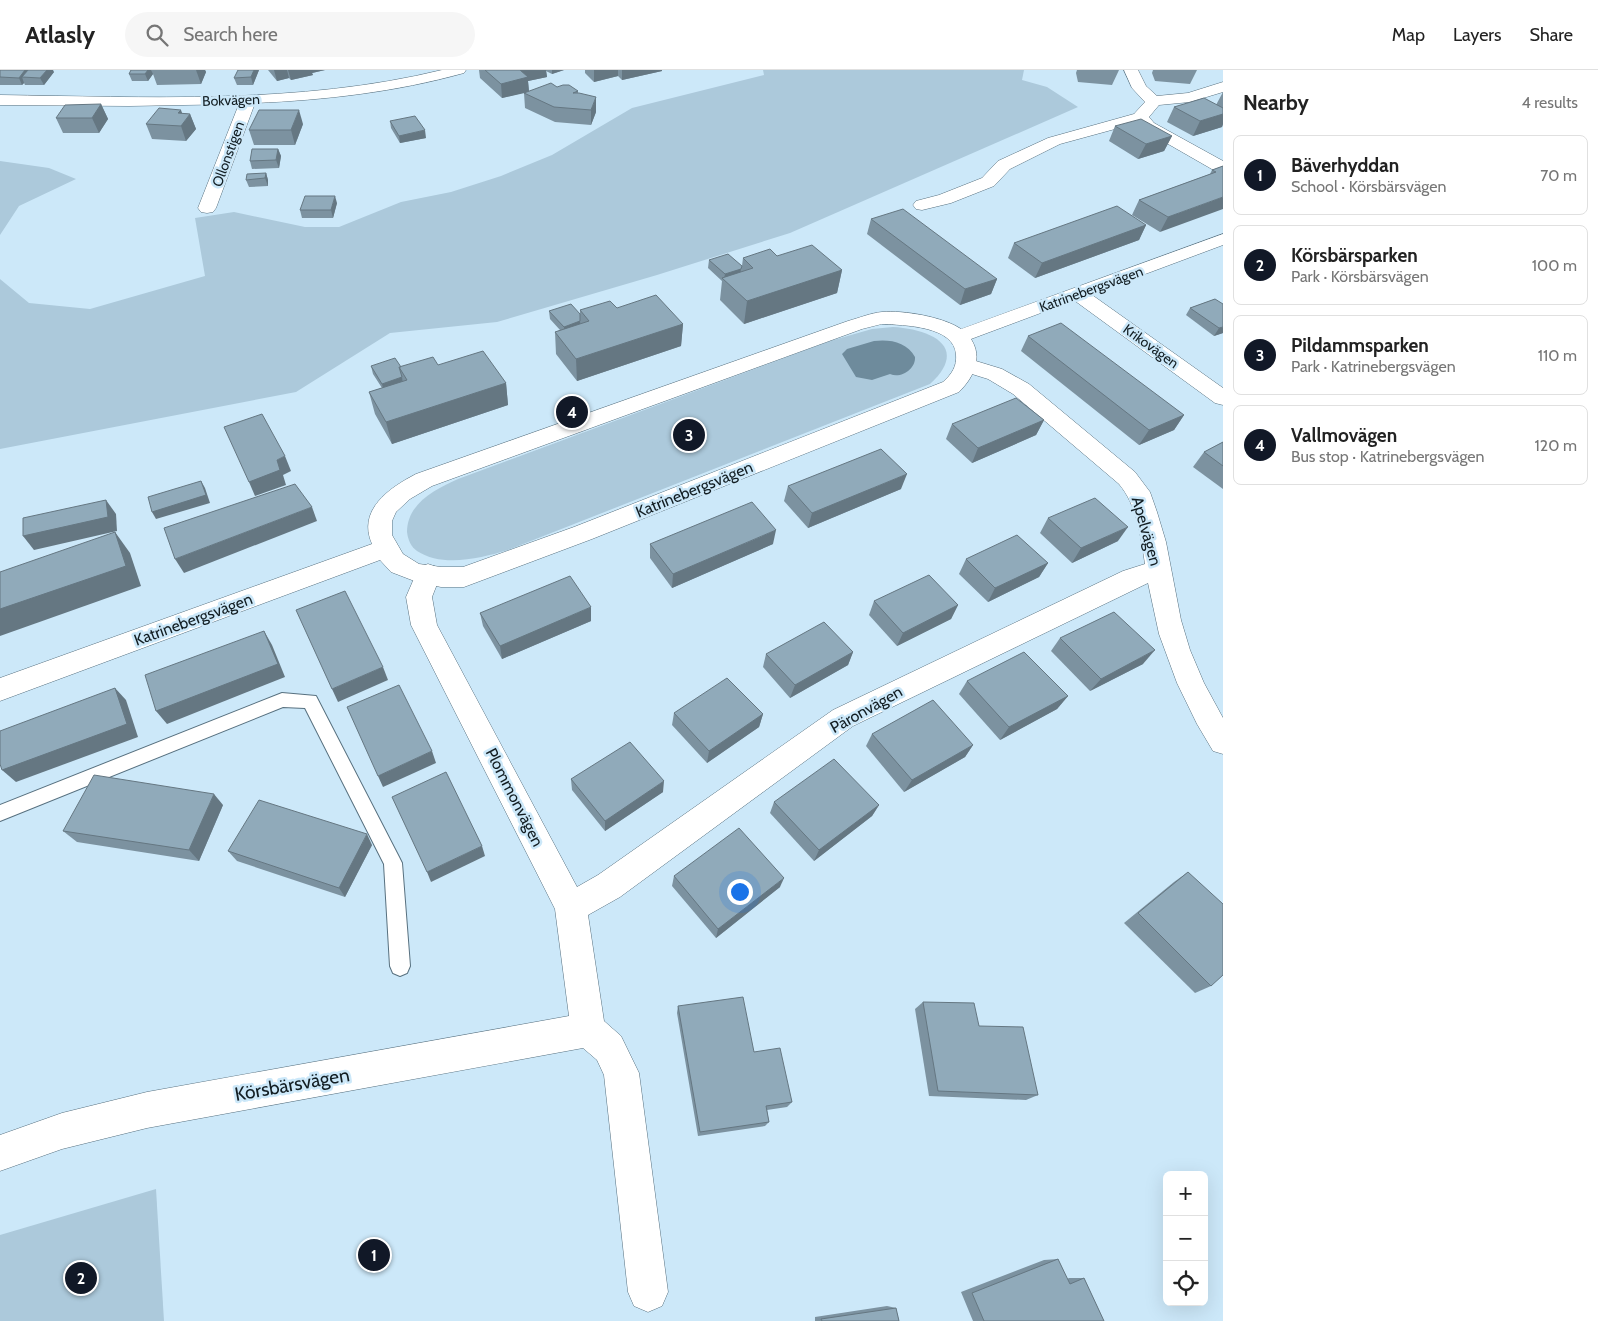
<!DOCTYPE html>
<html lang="en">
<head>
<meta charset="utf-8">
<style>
  :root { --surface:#fff; --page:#f6f6f6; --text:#222; --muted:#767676; --line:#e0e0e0; --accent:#111827 }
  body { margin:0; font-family:Cabin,sans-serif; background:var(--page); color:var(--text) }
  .controls { position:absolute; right:15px; bottom:15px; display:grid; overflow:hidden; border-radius:8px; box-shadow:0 5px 20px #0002 }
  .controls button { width:45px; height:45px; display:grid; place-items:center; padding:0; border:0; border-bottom:1px solid var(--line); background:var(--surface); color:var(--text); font:25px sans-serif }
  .you { position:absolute; left:739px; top:821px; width:18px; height:18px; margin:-12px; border:4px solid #fff; border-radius:50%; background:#1a73e8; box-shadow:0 0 0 8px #1a73e833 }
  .badge { display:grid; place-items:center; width:32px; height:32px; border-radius:50%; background:var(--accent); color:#fff; font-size:16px; font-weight:700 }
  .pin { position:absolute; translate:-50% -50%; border:2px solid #fff; box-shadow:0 1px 5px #0006 }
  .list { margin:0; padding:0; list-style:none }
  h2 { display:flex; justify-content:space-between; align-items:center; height:65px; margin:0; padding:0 20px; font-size:21px }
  h2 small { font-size:16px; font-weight:400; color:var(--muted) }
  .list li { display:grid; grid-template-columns:32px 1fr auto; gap:15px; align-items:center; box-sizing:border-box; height:80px; margin:0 10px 10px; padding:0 10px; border:1px solid var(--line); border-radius:8px }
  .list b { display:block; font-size:19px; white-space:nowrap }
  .list p { margin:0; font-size:16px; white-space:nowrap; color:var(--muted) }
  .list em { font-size:16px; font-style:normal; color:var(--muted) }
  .icon { flex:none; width:28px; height:28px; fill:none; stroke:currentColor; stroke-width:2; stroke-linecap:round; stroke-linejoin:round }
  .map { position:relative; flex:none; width:1223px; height:1251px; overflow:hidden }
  header { display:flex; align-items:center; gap:30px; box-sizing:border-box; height:70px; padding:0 25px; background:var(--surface); border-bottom:1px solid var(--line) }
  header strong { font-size:24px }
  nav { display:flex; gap:28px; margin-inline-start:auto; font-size:18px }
  .search { width:350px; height:45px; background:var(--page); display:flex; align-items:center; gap:12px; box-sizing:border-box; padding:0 18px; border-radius:28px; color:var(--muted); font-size:19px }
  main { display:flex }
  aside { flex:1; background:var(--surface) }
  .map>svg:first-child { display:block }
  .green { fill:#acc9db }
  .water { fill:#6e8b9c }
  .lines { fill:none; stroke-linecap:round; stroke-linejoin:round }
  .lane-casing { stroke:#57707f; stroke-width:2 }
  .street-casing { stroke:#57707f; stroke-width:1 }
  .secondary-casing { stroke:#57707f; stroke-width:1 }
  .lane { fill:#fff; fill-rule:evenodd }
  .street { fill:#fff; fill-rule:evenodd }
  .secondary { fill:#fff; fill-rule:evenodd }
  .wall { fill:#7c92a0 }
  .shaded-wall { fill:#657782 }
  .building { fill:#90aaba; stroke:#657782 }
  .labels { text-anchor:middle; stroke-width:5; stroke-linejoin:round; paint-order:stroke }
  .far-street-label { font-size:14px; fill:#121d22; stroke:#cce8f9 }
  .street-label { font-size:16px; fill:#121d22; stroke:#cce8f9 }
  .near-street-label { font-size:19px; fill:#121d22; stroke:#cce8f9 }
</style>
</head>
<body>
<header>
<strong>Atlasly</strong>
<div class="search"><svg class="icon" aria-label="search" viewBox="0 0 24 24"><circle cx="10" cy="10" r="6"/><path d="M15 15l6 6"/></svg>Search here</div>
<nav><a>Map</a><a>Layers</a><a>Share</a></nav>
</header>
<main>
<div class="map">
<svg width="1223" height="1251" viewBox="0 0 1223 1251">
  <rect width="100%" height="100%" fill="#cce8f9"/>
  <g class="green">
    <polygon points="763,0 1024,0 1022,10 1047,17 1078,37 790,163 657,205 497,252 390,263 296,322 0,379 0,209 29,233 90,239 205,206 195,148 234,142 305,157 339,157 401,132 451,122 501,106 552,85 632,38 764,5"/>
    <polygon points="0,91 49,98 76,109 19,136 0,165"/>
    <path d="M893,257C931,259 970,277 930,314L508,480C481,488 443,498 417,481C411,477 408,470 407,462C407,433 436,419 458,409L830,271L872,259Z"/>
    <polygon points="156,1119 164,1251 0,1251 0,1165"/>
  </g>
  <path class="water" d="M874,271C890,269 907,272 915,287C916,299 901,309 890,304L872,310L856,307L842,284L847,279Z"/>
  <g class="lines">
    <defs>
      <polygon id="lane" points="282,623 316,626 399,787 402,793 410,896 407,903 400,906 393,903 390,896 384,794 305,638 283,637 0,751 0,735"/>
      <g id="street">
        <path d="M442,0H466L464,3C396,22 325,30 255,33L216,138L213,142L207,143L201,142L198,138L239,34L129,36L0,35V25C146,27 299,35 442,0Z"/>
        <polygon points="1124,0 1138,0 1146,16 1157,26 1188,23 1223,12 1223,22 1190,32 1159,35 1149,47 1154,53 1223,91 1223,103 1217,102 1142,59 1137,53 1060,74 1010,99 994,116 951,133 922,140 916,139 913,135 916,131 939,125 982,108 998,91 1048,68 1134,44 1145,32 1132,18"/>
        <polygon points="1078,218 1085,220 1223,318 1223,335 1215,333 1071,228 1068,224 1071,220"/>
        <path d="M966,288L1002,299L1029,314L1135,402L1150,422L1157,442L1166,472L1181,550L1190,580L1204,613L1223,648V684L1213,681L1197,654L1177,613L1159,564L1148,513L853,656L620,827L588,845L604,951L621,966L639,1003L668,1222L662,1236L648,1242L634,1236L628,1222L604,1005L597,990L583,978L147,1058L62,1079L0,1101V1065L62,1043L147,1022L569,946L555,839L411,555L406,527L419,497L428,494L437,497L441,504L432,527L437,555L577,817L598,805L833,640L1123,501L1145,494C1141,467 1137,435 1119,414L1013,324L988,309L959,300L956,295L959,290Z"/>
      </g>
      <path id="secondary" d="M1223,164V175L971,269C983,288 974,307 959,322L592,469L464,517H441L417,512L391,502L380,490L0,631V608L372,474C357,440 389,418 416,404L848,251C859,248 871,243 882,242C903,240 944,247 961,259ZM882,254C904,255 955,256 956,285C957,296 952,304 943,312L574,457L463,497H441L419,494L403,484L392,465V451L396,442L410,429L432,416L862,259Z"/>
    </defs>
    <use href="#lane" class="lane-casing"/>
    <use href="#street" class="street-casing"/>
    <use href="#secondary" class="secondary-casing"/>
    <use href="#lane" class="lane"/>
    <use href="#street" class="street"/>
    <use href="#secondary" class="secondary"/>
  </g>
  <g class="wall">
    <polygon points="0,0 54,2 44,15 25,15 24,13 22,15 0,15"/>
    <polygon points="131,0 205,0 206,2 201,14 157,15 153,4 148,11 132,11 129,4"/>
    <polygon points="259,0 253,15 237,15 234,8"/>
    <polygon points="268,0 325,0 312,3 313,5 291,10 289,8 277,11"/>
    <polygon points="479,0 564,0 552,4 546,1 547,7 528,11 529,21 557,17 578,21 578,23 596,42 591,55 555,52 525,38 524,23 526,22 502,28 480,8"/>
    <polygon points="585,0 662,0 662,1 622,10 618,6 594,12 585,3"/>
    <polygon points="1077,0 1119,0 1112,15 1078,12 1076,3"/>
    <polygon points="1153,0 1197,0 1190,14 1155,11 1152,3"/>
    <polygon points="1223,22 1223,54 1222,57 1193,66 1167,52 1174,37 1216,35"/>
    <polygon points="101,34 108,49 99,63 63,63 56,48"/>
    <polygon points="182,43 190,44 196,59 186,71 152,69 146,54"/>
    <polygon points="390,51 426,68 400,73 391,58"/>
    <polygon points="303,54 295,75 254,75 249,60"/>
    <polygon points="1115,56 1172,66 1164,81 1138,89 1109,71"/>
    <polygon points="278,79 281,86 279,98 252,99 250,91"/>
    <polygon points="1223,96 1160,162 1132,145 1139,130 1210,104 1212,100"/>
    <polygon points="266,103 268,110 268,116 249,117 246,110"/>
    <polygon points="337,133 333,148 302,148 300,140"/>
    <polygon points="871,149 997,209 991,224 960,235 867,164"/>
    <polygon points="1146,155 1139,170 1035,208 1008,188 1014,173"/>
    <polygon points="777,186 842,200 837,223 744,254 720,230 722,211 708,198 709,190 742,196 743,188"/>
    <polygon points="1215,229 1223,263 1214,266 1186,245 1190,238"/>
    <polygon points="617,238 683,254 681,276 577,311 556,284 555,262 560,260 550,249 549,241 580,244 580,240"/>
    <polygon points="1028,266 1184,345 1174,360 1139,375 1021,281"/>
    <polygon points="438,295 506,313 508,335 392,374 375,344 369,322 382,318 373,304 371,296 401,297"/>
    <polygon points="1044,350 1036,365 972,393 946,369 952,354"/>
    <polygon points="1223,372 1223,419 1193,397 1204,382"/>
    <polygon points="788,416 901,419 808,458 784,431"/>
    <polygon points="1048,448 1118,471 1072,493 1040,463"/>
    <polygon points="650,474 773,474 672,518 650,488"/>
    <polygon points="966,489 1048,493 1039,507 988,532 959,504"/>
    <polygon points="874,531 958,535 951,549 897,576 869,545"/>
    <polygon points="480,543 591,551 502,589 483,556"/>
    <polygon points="1060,568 1143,594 1090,621 1051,581"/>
    <polygon points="853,582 848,595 790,628 763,597 766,584"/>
    <polygon points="967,611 1068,626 1057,639 1000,670 959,624"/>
    <polygon points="674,643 763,644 759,657 707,693 672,655"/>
    <polygon points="872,664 973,675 965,687 904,722 866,676"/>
    <polygon points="571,709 663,722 605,761 572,720"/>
    <polygon points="774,732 879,735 872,746 814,791 770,743"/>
    <polygon points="223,735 199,791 77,772 63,761"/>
    <polygon points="372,775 345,827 237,791 228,781"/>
    <polygon points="1188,802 1211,916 1195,923 1124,853 1174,812"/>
    <polygon points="674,806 780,817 716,868 672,816"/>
    <polygon points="923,932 979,956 1038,1025 1026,1030 929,1026 915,939"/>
    <polygon points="678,936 754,982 792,1032 787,1037 767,1040 769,1052 765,1056 698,1066 677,943"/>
    <polygon points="1058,1189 1067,1209 1069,1208 1084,1208 1104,1251 973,1251 961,1222 1044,1190"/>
    <polygon points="887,1236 896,1238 899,1251 815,1251 815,1247"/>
  </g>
  <g class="shaded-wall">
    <polygon points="25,0 28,0 22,7 24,13 22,15 19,8"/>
    <polygon points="47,0 53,0 54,2 44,15 40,8"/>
    <polygon points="148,0 156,0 151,0 153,4 148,11 145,4"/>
    <polygon points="196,0 205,0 206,2 201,14"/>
    <polygon points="254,0 259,0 253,15 251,7"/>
    <polygon points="274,0 287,0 289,8 277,11"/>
    <polygon points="288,0 325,0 312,3 313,5 291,10"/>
    <polygon points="519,0 546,0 547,7 528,11 529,22 502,28 501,14"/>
    <polygon points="552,0 564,0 552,4"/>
    <polygon points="594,0 618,0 618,6 594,12"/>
    <polygon points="622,0 662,0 662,1 622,10"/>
    <polygon points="596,27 596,42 591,55 591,40"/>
    <polygon points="101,34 108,49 99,63 92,48"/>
    <polygon points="181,40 185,51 190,44 196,59 186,71 181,56 178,43"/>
    <polygon points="299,40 303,54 295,75 291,60"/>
    <polygon points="1223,44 1223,54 1222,57 1193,66 1200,51"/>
    <polygon points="425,60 426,68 400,73 399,66"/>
    <polygon points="1172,66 1164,81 1138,89 1146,74"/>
    <polygon points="278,79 281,86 279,98 276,90"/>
    <polygon points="266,103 268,110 268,116 265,108"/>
    <polygon points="335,126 337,133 333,148 331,140"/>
    <polygon points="1223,127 1223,139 1160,162 1168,147"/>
    <polygon points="1146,155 1139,170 1035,208 1042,193"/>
    <polygon points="741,199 740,207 724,209 725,204"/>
    <polygon points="842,200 837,223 744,254 747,231"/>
    <polygon points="997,209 991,224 960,235 965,219"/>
    <polygon points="580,251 581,259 564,265 564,257"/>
    <polygon points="683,254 681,276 577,311 576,289"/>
    <polygon points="1223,257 1223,263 1214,266 1219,258"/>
    <polygon points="402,307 403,315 384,322 382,314"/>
    <polygon points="506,313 508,335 392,374 386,352"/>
    <polygon points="1184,345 1174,360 1139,375 1149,360"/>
    <polygon points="1044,350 1036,365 972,393 978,378"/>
    <polygon points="285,386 291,401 283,405 286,415 255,426 249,412 277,390"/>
    <polygon points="907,404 901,419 808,458 812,443"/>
    <polygon points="201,411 205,418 210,433 156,449 152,442"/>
    <polygon points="106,430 116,444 117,461 34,480 23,466"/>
    <polygon points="312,437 317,451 184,503 175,489"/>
    <polygon points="1128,457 1118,471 1072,493 1081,478"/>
    <polygon points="776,460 773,474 672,518 673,504"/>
    <polygon points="115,462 130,483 141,516 0,566 0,539"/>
    <polygon points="1048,493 1039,507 988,532 995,518"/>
    <polygon points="958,535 951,549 897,576 903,563"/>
    <polygon points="591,537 591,551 502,589 500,576"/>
    <polygon points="264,561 272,575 285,607 167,654 156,641"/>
    <polygon points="1155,580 1143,594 1090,621 1101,609"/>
    <polygon points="853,582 848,595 790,628 795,615"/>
    <polygon points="383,597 388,610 338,632 332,619"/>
    <polygon points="115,618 126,630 138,667 16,712 2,700"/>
    <polygon points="1068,626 1057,639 1000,670 1009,657"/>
    <polygon points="763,644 759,657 707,693 709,681"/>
    <polygon points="973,675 965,687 904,722 912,710"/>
    <polygon points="432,681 436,693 383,717 378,706"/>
    <polygon points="664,711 663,722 605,761 605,751"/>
    <polygon points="214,724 223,735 199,791 189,780"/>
    <polygon points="879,735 872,746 814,791 819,780"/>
    <polygon points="367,764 372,775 345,827 339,818"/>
    <polygon points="482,776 485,786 431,812 427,802"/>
    <polygon points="784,808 780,817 716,868 718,859"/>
  </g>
  <g class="building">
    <polygon points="0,0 25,0 19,8 0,7"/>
    <polygon points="28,0 47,0 40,8 22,7"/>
    <polygon points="131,0 148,0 145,4 129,4"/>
    <polygon points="238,0 254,0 251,7 234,8"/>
    <polygon points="485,0 520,0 528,7 501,14"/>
    <polygon points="551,13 557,17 563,15 569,15 578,21 573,23 579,23 596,27 591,40 554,37 524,23"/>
    <polygon points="1204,28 1223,38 1223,44 1200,51 1174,37"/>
    <polygon points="101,34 92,48 56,48 65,35"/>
    <polygon points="159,38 181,40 178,43 190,44 181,56 146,54"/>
    <polygon points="259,40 299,40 291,60 249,60"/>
    <polygon points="415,46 425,60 399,66 390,51"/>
    <polygon points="1141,49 1172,66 1146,74 1115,56"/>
    <polygon points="252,79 278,79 276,90 250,91"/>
    <polygon points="1223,96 1223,127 1168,147 1139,130 1216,102 1212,100"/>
    <polygon points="266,103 265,108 246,110 247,104"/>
    <polygon points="305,126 335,126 331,140 300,140"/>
    <polygon points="1117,136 1146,155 1042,193 1014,173"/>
    <polygon points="903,139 997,209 965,219 871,149"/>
    <polygon points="812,175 842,200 747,231 722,208 753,198 743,188 770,179 777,186"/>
    <polygon points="728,184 742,196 741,199 725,204 709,190"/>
    <polygon points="656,225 683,254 576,289 555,262 589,251 580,240 610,231 617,238"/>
    <polygon points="1215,229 1223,234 1223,257 1219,258 1190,238"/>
    <polygon points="571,234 580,244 580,251 564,257 549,241"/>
    <polygon points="1061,253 1184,345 1149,360 1028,266"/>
    <polygon points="483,281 506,313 386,352 369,322 407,310 399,297 433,287 438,295"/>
    <polygon points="395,288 401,297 399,297 402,307 382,314 371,296"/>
    <polygon points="1016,328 1044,350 978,378 952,354"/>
    <polygon points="262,344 285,386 277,390 280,400 249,412 224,357"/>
    <polygon points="1223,372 1223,396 1204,382"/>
    <polygon points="881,379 907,404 812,443 788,416"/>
    <polygon points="201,411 206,425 152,442 148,427"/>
    <polygon points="295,414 312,437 175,489 164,458"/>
    <polygon points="1095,428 1128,457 1081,478 1048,448"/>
    <polygon points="106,430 108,447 23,466 23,448"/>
    <polygon points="752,432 776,460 673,504 650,474"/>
    <polygon points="115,462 126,496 0,539 0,502"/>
    <polygon points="1017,465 1048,493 995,518 966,489"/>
    <polygon points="929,505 958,535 903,563 874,531"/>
    <polygon points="570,506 591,537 500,576 480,543"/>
    <polygon points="345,521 383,597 332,619 296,540"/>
    <polygon points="1114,542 1155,580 1101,609 1060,568"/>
    <polygon points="824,552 853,582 795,615 766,584"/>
    <polygon points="264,561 278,594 156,641 145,605"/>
    <polygon points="1024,582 1068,626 1009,657 967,611"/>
    <polygon points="727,608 763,644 709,681 674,643"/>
    <polygon points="399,615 432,681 378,706 347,637"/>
    <polygon points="115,618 127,654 2,700 0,694 0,661"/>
    <polygon points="933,630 973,675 912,710 872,664"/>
    <polygon points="630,672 664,711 605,751 571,709"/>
    <polygon points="834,689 879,735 819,780 774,732"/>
    <polygon points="446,702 482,776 427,802 392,727"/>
    <polygon points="94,705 214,724 189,780 63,761"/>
    <polygon points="259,730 367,764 339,818 228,781"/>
    <polygon points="739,758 784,808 718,859 674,806"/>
    <polygon points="1188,802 1223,834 1223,905 1211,916 1138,843"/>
    <polygon points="743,927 754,982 780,978 792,1032 766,1036 769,1052 700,1062 678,936"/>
    <polygon points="923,932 974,933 979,956 1023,957 1038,1025 938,1021"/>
    <polygon points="1058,1189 1070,1214 1084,1208 1104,1251 984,1251 972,1223"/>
    <polygon points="896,1238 899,1251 822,1251 821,1249"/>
  </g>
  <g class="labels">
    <g class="far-street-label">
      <text transform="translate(231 30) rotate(-2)" y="5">Bokvägen</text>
      <text transform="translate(228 84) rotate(-70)" y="5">Ollonstigen</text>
      <text transform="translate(1091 219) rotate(-20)" y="5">Katrinebergsvägen</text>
      <text transform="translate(1151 276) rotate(36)" y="5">Krikovägen</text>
    </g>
    <g class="street-label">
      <text transform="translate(694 419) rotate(-22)" y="6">Katrinebergsvägen</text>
      <text transform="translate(1147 461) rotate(74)" y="6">Apelvägen</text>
      <text transform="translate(193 549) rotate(-20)" y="6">Katrinebergsvägen</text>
      <text transform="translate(866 639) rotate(-29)" y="6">Päronvägen</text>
      <text transform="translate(515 727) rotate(63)" y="6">Plommonvägen</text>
    </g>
    <g class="near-street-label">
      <text transform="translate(292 1014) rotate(-10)" y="7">Körsbärsvägen</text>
    </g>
  </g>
</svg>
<div class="controls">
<button>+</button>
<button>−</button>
<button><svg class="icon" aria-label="locate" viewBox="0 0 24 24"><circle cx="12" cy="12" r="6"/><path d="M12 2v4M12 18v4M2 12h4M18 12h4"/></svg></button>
</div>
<div class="you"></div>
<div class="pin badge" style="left:374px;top:1185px">1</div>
<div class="pin badge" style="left:81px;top:1208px">2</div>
<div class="pin badge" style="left:689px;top:365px">3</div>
<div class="pin badge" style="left:572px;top:342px">4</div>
</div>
<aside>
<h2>Nearby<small>4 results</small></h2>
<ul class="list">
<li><span class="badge">1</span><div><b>Bäverhyddan</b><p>School · Körsbärsvägen</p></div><em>70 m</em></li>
<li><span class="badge">2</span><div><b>Körsbärsparken</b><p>Park · Körsbärsvägen</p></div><em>100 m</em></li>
<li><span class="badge">3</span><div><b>Pildammsparken</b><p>Park · Katrinebergsvägen</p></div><em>110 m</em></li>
<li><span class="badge">4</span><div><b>Vallmovägen</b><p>Bus stop · Katrinebergsvägen</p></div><em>120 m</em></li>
</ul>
</aside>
</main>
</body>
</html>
